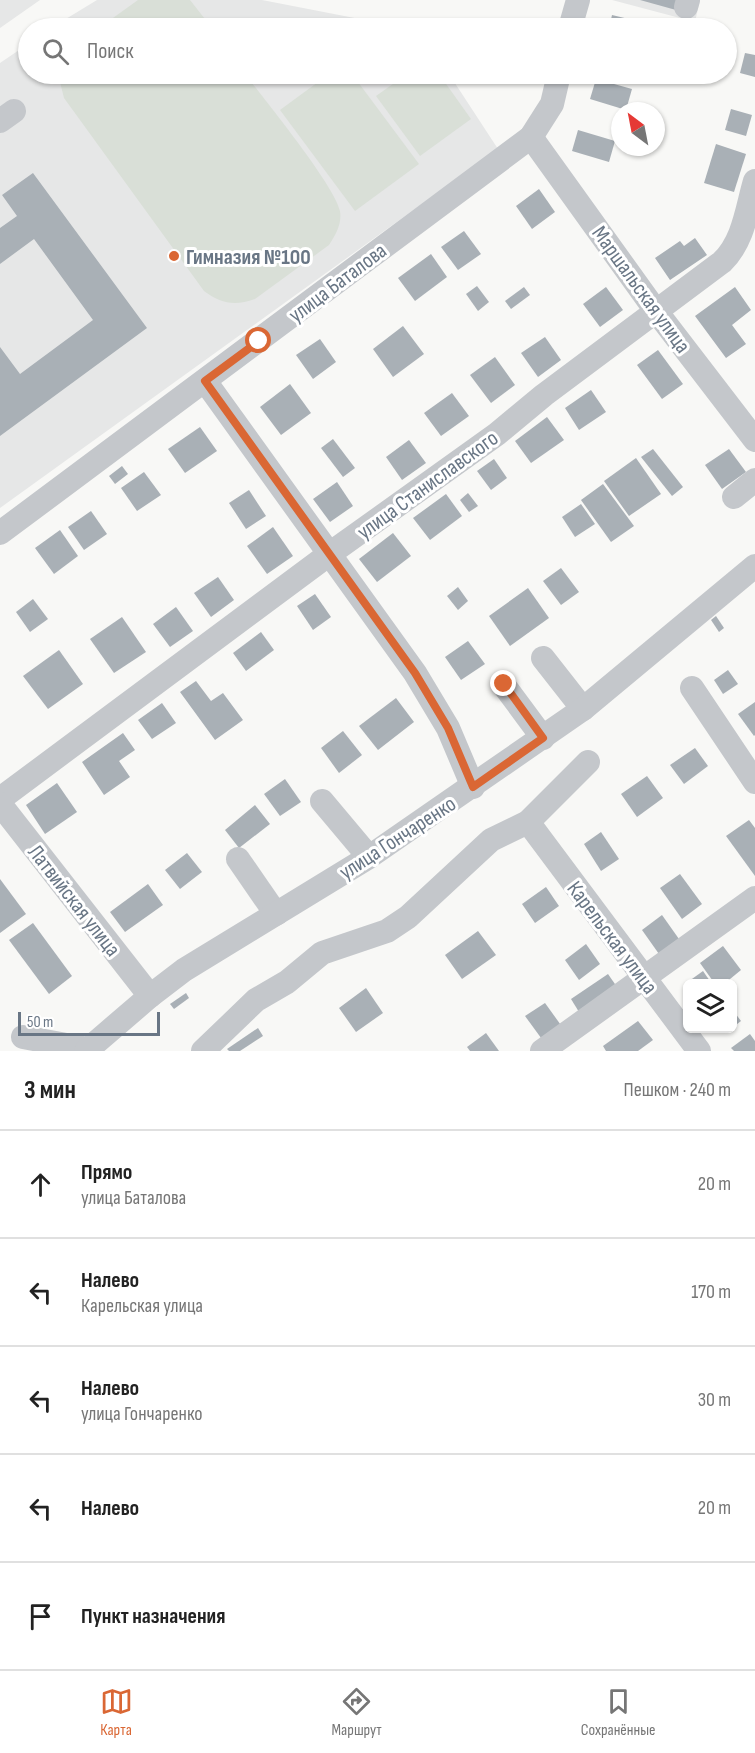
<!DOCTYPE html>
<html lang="ru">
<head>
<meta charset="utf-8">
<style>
  :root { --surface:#fff; --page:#f2f2f2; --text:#222; --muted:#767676; --line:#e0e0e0; --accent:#da6734 }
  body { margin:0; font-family:"Sofia Sans Condensed",sans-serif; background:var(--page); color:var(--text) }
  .controls { position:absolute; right:18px; bottom:18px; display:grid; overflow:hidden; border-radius:9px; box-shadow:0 2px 4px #0004 }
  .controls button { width:54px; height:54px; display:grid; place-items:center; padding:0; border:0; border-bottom:2px solid var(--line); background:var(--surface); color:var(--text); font:30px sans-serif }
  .compass { position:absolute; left:611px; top:102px; width:54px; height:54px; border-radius:50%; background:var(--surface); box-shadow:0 2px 4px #0004; rotate:328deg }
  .scale { position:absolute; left:18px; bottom:15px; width:142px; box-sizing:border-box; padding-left:6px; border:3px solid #697685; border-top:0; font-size:16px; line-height:21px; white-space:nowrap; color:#697685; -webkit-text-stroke:4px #fff; paint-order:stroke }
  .stop { position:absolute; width:18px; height:18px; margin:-14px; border:4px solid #da6734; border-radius:50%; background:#fff }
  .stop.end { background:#da6734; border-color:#fff; box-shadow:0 2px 6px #0008 }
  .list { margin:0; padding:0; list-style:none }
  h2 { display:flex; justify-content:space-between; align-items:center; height:78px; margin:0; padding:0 24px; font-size:26px }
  h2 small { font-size:20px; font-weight:400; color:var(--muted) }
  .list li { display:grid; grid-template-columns:39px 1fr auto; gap:18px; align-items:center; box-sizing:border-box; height:108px; padding:0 24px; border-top:2px solid var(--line) }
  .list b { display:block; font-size:22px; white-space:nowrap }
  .list p { margin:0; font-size:20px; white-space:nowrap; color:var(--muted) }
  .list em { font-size:20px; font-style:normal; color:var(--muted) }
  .icon { flex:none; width:33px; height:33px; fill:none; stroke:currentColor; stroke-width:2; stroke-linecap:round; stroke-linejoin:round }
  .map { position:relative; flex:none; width:755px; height:1051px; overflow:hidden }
  .search { position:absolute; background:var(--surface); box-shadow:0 2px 4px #0004; left:18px; right:18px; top:18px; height:66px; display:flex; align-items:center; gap:15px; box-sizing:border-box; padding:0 21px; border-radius:33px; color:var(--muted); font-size:22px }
  .sheet { height:618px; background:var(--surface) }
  nav { display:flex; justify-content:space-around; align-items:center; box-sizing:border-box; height:84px; border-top:2px solid var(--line); background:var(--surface); font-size:16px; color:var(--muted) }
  nav a { display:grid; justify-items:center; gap:3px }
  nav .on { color:var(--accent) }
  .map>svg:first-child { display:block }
  .built { fill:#e6e7e7 }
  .green { fill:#d9dfd7 }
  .building { fill:#a9b0b6 }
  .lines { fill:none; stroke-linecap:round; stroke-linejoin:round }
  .minor { stroke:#c4c7cb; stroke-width:24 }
  .route { stroke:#da6734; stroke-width:8 }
  .poi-dot { fill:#da6734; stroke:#fff; stroke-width:2 }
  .labels { text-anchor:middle; stroke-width:6; stroke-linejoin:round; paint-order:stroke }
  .poi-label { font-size:22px; font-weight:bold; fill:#697685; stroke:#fff; text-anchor:start }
  .street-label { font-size:22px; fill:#697685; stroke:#fff }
</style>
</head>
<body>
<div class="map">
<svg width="755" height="1051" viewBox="0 0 755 1051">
  <rect width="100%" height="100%" fill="#f8f8f6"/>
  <g class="built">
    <polygon points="0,0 40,0 0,28"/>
    <polygon points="97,0 262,0 406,28 51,28"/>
    <polygon points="612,0 700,0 695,22"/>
    <polygon points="28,44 28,74 449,74 498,149 0,508 0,63"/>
  </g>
  <g class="green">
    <polygon points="138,0 190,0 212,28 99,28"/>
    <path d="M58,74H245C264,99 335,186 340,211C342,224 336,234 329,245L255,299C235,306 221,304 204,291L64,98Z"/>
    <polygon points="329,74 352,74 419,164 355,211 280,110"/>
    <polygon points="407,74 439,74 471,119 420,156 376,96"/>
  </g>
  <g class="building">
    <polygon points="640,0 678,0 676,10"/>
    <polygon points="612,15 637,21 636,28 609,28"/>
    <polygon points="745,53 755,55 755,77 740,73"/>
    <polygon points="596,79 632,89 626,110 590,99"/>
    <polygon points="731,109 752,115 746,136 725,130"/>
    <polygon points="578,130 615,141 609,162 572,151"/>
    <polygon points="716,144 746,154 734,192 704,183"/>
    <polygon points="33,173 147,328 0,436 0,347 20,374 93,320 34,239 0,264 0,228 17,216 2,195"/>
    <polygon points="539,189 555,212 532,229 516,206"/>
    <polygon points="464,231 481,254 458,270 441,247"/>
    <polygon points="695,238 707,255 670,280 655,258 680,241 684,246"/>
    <polygon points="431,254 447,277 415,301 398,278"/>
    <polygon points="477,286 489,302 478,311 466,294"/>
    <polygon points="524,287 530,295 511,309 505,301"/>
    <polygon points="606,287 623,310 600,327 583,304"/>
    <polygon points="735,287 751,310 732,325 746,344 726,358 695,316"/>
    <polygon points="403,326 424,354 393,377 373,349"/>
    <polygon points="545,337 561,360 538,377 521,353"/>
    <polygon points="320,339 336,362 313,379 296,355"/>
    <polygon points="658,350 683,384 662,399 637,365"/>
    <polygon points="495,357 515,385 491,403 470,375"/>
    <polygon points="290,384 311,413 281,435 260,407"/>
    <polygon points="591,390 606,412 579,430 565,408"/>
    <polygon points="452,393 469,416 441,436 424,413"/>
    <polygon points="547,417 564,440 531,463 515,441"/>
    <polygon points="200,427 217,451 185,473 168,449"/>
    <polygon points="333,439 355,468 343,477 321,448"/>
    <polygon points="409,440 426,463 402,480 386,457"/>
    <polygon points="653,449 683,487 672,496 641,457"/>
    <polygon points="729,449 746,472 722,489 705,465"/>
    <polygon points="636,458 661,494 629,516 604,481"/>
    <polygon points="494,459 507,478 491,490 477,471"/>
    <polygon points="122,466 128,474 115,484 109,476"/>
    <polygon points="144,472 161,495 137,511 121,488"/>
    <polygon points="337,482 353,506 330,522 313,499"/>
    <polygon points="603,484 634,526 611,542 581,500"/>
    <polygon points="249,490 266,516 246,529 229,503"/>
    <polygon points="468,493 478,506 469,512 460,500"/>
    <polygon points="446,494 462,516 430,540 413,518"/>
    <polygon points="581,504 595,524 575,537 562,517"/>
    <polygon points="91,511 107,534 84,550 68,527"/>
    <polygon points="273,527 293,556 267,574 247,546"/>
    <polygon points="60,530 78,556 54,574 35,548"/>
    <polygon points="393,533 411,556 377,582 359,559"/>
    <polygon points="561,568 579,592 561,605 543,581"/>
    <polygon points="218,577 234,600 211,617 194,593"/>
    <polygon points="458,587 468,601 458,610 447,596"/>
    <polygon points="528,588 549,618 510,646 489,616"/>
    <polygon points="315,594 331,617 313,630 297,606"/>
    <polygon points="33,599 48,619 30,632 16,612"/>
    <polygon points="176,607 193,631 170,647 153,624"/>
    <polygon points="716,616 724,628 719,632 711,620"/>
    <polygon points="122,617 146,652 114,673 90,639"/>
    <polygon points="261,632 274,650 246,671 233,653"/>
    <polygon points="468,641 485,664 461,680 445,657"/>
    <polygon points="59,650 83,684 48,709 23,676"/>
    <polygon points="728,670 738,684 723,694 714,680"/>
    <polygon points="196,681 211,701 223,693 243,720 215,740 180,692"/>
    <polygon points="396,698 414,722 378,750 359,726"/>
    <polygon points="755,702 755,735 754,736 738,714"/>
    <polygon points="162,703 176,723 152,739 138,720"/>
    <polygon points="343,731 362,755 339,773 321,748"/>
    <polygon points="123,733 135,750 119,761 130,777 104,795 82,762"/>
    <polygon points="695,748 708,766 684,784 670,765"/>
    <polygon points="647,776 663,798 637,817 621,794"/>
    <polygon points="285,779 301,802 280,816 264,794"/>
    <polygon points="57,783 77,812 45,834 26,805"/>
    <polygon points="255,805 270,824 239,848 225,830"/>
    <polygon points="749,820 755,828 755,876 726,836"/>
    <polygon points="601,832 619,859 601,871 584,844"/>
    <polygon points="187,853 202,872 180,889 165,870"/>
    <polygon points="680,874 702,904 682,919 660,888"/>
    <polygon points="0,879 26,914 0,933"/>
    <polygon points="148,884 163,905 125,932 110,912"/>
    <polygon points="546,887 559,906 535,923 522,904"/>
    <polygon points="662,915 679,939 659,954 642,930"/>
    <polygon points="33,923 72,976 49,994 9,940"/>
    <polygon points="478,931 496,955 462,979 445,955"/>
    <polygon points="586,944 600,964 579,980 565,960"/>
    <polygon points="723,946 741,970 724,984 715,984 700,963"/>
    <polygon points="703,971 712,984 685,984"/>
    <polygon points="608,974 617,987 579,1012 571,999"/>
    <polygon points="366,988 383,1013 356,1032 339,1008"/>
    <polygon points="186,993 189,998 174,1009 170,1004"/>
    <polygon points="545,1003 563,1028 544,1042 525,1016"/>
    <polygon points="732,1009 741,1021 732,1028"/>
    <polygon points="638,1021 653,1040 638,1051 606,1051 603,1046"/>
    <polygon points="258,1028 263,1036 240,1051 229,1051 227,1049"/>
    <polygon points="486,1033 499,1051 470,1051 467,1047"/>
    <polygon points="750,1034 755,1041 755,1051 734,1051 731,1048"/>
  </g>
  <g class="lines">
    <g class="minor">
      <polyline points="686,7 688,0"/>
      <polyline points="570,28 578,0"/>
      <polyline points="0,121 14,111"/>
      <polyline points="531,137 656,311 755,440"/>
      <polyline points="205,381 415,673 448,728 473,787"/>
      <polyline points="734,497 755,480"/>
      <polyline points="0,533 531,137 552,104 559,74"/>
      <polyline points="543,658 583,709"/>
      <polyline points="503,684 543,738"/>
      <polyline points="692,688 755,782"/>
      <path d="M0,799L328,555L497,434L544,395L722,262C744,241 747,208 755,181"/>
      <polyline points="322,801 369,857"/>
      <polyline points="0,804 150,996"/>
      <polyline points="528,822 699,1051"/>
      <polyline points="238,859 276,914"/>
      <polyline points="23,1037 88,1049"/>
      <polyline points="86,1051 150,996 184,970 369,857 583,709 755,566"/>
      <polyline points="203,1051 256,1000 287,982 322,953 387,931 408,917 491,840 528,822 588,762"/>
      <polyline points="542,1051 755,898"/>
    </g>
  </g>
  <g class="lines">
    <polyline class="route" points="259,341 205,381 415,673 448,728 473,787 543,738 504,684"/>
  </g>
  <circle class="poi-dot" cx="174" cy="256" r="6"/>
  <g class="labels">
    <g class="poi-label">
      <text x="186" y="264">Гимназия №100</text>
    </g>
    <g class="street-label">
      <text transform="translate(337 282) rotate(-37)" y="8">улица Баталова</text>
      <text transform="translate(642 289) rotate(54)" y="8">Маршальская улица</text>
      <text transform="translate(427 484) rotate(-36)" y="8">улица Станиславского</text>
      <text transform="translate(397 837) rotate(-33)" y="8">улица Гончаренко</text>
      <text transform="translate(75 900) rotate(52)" y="8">Латвийская улица</text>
      <text transform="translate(613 937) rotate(53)" y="8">Карельская улица</text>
    </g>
  </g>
</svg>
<div class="controls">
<button><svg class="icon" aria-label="layers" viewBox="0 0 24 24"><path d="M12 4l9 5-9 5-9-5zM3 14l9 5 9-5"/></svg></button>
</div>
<svg class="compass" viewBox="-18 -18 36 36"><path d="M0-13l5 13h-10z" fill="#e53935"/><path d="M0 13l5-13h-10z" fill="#767676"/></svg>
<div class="scale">50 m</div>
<div class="stop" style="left:259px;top:341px"></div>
<div class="stop end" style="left:504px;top:684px"></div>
<div class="search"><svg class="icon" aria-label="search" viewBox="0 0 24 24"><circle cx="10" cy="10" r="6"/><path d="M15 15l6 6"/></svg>Поиск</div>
</div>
<section class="sheet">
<h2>3 мин<small>Пешком · 240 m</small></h2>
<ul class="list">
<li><svg class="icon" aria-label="ahead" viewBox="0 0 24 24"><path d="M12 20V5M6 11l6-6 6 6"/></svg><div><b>Прямо</b><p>улица Баталова</p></div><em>20 m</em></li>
<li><svg class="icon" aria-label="left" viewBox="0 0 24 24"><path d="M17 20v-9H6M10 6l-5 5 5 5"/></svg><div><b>Налево</b><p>Карельская улица</p></div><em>170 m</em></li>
<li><svg class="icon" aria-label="left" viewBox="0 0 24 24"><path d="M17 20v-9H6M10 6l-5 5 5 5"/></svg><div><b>Налево</b><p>улица Гончаренко</p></div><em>30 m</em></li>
<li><svg class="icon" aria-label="left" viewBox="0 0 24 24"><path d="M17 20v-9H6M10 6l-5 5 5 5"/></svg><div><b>Налево</b></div><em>20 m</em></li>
<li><svg class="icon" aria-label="arrive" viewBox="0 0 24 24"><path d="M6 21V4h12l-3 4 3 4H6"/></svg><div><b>Пункт назначения</b></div></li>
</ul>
</section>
<nav>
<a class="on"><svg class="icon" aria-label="map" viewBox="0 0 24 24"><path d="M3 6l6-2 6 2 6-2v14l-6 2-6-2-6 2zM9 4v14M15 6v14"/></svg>Карта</a>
<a><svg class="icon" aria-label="directions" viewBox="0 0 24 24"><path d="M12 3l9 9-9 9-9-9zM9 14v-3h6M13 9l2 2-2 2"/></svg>Маршрут</a>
<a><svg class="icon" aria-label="saved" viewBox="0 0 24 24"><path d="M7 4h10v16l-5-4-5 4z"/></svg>Сохранённые</a>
</nav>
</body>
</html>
